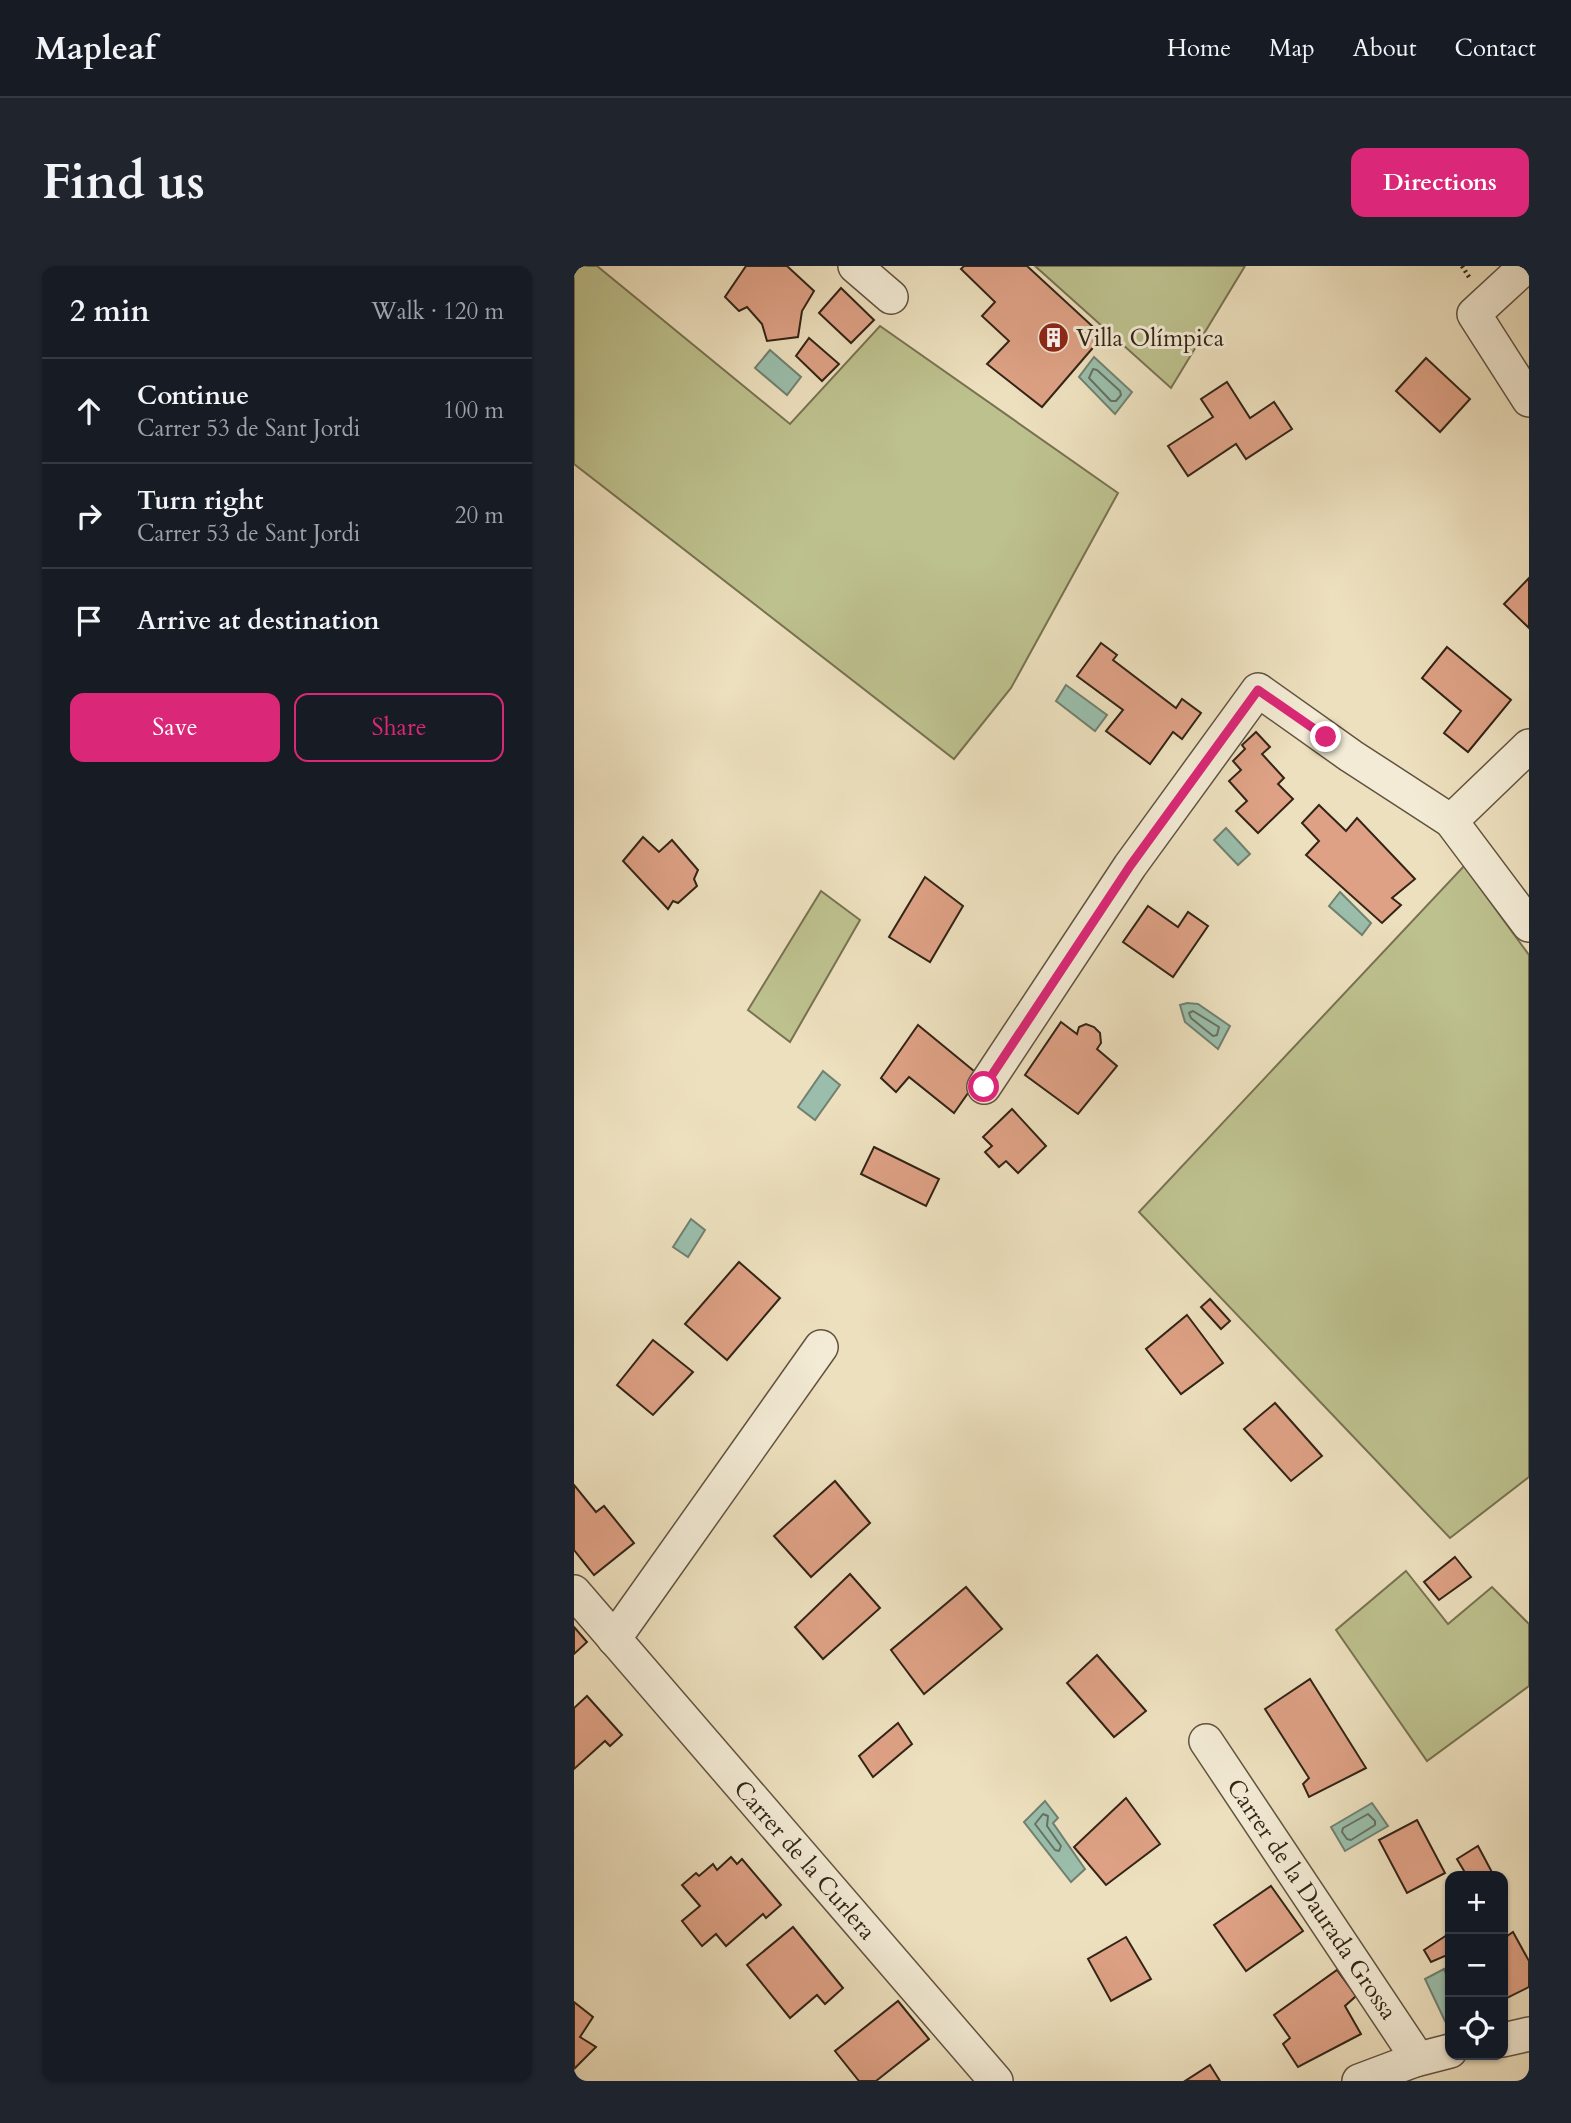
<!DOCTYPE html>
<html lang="en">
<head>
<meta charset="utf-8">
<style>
  :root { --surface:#171b24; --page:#20242c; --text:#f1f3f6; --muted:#9ea1a6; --line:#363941; --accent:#db2777 }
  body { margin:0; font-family:Cardo,serif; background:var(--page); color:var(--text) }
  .controls { position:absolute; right:21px; bottom:21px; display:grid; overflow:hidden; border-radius:14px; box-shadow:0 2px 5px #0004 }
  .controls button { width:63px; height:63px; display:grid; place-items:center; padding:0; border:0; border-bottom:2px solid var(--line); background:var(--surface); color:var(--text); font:35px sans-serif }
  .stop { position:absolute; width:21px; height:21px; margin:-16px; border:5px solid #db2777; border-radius:50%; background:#fff }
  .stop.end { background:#db2777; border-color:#fff; box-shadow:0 2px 7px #0008 }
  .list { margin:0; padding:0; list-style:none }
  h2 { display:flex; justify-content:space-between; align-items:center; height:91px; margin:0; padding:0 28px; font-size:30px }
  h2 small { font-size:23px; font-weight:400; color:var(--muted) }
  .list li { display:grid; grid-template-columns:46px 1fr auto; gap:21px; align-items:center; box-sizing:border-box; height:105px; padding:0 28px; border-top:2px solid var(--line) }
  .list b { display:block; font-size:26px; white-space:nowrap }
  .list p { margin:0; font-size:23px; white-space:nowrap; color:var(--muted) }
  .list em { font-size:23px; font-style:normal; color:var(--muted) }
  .actions { display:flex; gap:14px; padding:21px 28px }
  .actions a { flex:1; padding:16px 0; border:2px solid var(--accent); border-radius:14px; text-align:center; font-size:24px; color:var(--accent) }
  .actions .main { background:var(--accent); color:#fff }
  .icon { flex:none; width:38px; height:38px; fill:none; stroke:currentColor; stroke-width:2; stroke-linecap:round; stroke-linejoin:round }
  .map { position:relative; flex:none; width:955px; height:1815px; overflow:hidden; border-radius:14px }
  header { display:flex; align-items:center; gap:42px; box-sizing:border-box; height:98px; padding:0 35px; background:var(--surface); border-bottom:2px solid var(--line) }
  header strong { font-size:33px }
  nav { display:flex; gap:38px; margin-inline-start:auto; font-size:24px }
  .intro { display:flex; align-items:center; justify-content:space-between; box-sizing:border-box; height:168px; padding:0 42px }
  h1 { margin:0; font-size:49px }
  .button { padding:18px 32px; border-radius:14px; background:var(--accent); color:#fff; font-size:24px; font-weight:700 }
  main { display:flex; gap:42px; padding:0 42px }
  aside { flex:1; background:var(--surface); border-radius:14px; box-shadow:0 2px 5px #0004 }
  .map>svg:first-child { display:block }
  .green { fill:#bdc18e; stroke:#787252; stroke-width:2 }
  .water { fill:#9abeab; stroke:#718070; stroke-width:2 }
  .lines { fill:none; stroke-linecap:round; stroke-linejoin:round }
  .shore { stroke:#667161; stroke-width:2 }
  .building { fill:#dea185; stroke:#332417; stroke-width:2 }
  .minor-casing { stroke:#625341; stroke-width:36 }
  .path { stroke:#332417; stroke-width:4.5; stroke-dasharray:2 3.5; stroke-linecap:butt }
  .minor { stroke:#f3ebd5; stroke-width:33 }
  .route { stroke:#db2777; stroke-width:9 }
  .labels { text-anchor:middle; stroke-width:6; stroke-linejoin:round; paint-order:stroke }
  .poi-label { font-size:24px; fill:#332417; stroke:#f3ebd5; text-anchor:start }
  .street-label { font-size:24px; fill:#332417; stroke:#f3ebd5 }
</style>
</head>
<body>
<header>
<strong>Mapleaf</strong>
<nav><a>Home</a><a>Map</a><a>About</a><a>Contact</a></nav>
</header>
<div class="intro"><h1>Find us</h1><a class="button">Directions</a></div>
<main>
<aside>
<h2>2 min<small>Walk · 120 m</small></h2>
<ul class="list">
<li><svg class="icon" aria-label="ahead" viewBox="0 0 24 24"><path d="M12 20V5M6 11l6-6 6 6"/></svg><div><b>Continue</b><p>Carrer 53 de Sant Jordi</p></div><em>100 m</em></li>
<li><svg class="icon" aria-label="right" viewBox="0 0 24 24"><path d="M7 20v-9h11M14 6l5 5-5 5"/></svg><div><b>Turn right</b><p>Carrer 53 de Sant Jordi</p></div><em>20 m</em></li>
<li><svg class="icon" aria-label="arrive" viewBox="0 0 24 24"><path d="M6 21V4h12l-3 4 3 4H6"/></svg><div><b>Arrive at destination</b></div></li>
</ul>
<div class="actions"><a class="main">Save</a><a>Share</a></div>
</aside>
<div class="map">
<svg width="955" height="1815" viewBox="0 0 955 1815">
  <rect width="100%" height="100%" fill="#ede0be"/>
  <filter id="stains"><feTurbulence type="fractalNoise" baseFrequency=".00286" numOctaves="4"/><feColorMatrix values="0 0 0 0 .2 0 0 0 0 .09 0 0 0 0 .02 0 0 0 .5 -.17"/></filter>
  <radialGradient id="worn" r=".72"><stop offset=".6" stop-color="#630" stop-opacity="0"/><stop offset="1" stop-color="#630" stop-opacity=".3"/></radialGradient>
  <g class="green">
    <polygon points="0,0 23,0 216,158 306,60 544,227 437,422 380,493 0,198"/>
    <polygon points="461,0 671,0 597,122"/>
    <polygon points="890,600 955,689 955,1211 876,1272 565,946"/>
    <polygon points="247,625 286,654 216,776 174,744"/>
    <polygon points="832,1305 874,1358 918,1321 955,1358 955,1420 853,1495 762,1364"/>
  </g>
  <g class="water">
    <polygon points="196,84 227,111 213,129 181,102"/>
    <polygon points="520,91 558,126 541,148 505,111"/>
    <polygon points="492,419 533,449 521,465 482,435"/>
    <polygon points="652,562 676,588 664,599 640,574"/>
    <polygon points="766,626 797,657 788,669 755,640"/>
    <polygon points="613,737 624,738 656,760 644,783 611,756 606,739"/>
    <polygon points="249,805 266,819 241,854 224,841"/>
    <polygon points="117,953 131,964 114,991 99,981"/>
    <polygon points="471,1535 484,1552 479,1557 511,1603 497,1616 450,1556"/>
    <polygon points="798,1537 814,1560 771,1585 757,1561"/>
    <polygon points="870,1703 876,1717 876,1752 871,1755 851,1713"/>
  </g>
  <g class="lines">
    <g class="shore">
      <polygon points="519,103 523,104 546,125 547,129 542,135 537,135 515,112"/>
      <polygon points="619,745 645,761 643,769 639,770 617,752 615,747"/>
      <polygon points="469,1548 474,1550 473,1560 487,1580 485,1585 481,1584 461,1558"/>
      <polygon points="794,1548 801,1555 801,1559 777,1574 773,1573 768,1566 769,1562"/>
    </g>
  </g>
  <g class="building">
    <polygon points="172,0 213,0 240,25 228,45 224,71 193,75 188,58 173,41 165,45 151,31"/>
    <polygon points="390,0 453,0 529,70 468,141 413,98 435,75 408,50 421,36 387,3"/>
    <polygon points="267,22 300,54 277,77 245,47"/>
    <polygon points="235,72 265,98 248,115 222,90"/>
    <polygon points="852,92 896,133 866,166 822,125"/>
    <polygon points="653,116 676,152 700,136 718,163 672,193 662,178 614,210 594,180 639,151 627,133"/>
    <polygon points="955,312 955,362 930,338"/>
    <polygon points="527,377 543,389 539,394 602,442 608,433 627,447 608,473 599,466 576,498 532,465 549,444 503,410"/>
    <polygon points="873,381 937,434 894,486 870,467 887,445 848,412"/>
    <polygon points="682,466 696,481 688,488 710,512 704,518 719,533 684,567 662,545 673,535 655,515 667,504 659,495 671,483 668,479"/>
    <polygon points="745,539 772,565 783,552 841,613 818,632 827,639 808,657 732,589 745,575 728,557"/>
    <polygon points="69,571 85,586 98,574 124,604 120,613 123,620 104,637 99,635 94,643 49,595"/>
    <polygon points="351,611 389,640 356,696 315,671"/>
    <polygon points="574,640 604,661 614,646 634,660 599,711 549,676"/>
    <polygon points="487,756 503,768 505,761 512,758 520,761 526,767 527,777 523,783 543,800 504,848 451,809"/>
    <polygon points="344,759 406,810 380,847 335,811 322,826 307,812"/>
    <polygon points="438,843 472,880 444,907 432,895 425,901 411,886 418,880 409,871"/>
    <polygon points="300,881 365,913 352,940 287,908"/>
    <polygon points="165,996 206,1032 153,1094 111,1058"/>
    <polygon points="636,1033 656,1055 647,1063 627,1041"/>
    <polygon points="613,1049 649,1097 607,1128 572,1083"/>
    <polygon points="79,1074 119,1106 79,1149 43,1119"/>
    <polygon points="701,1137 748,1190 717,1215 670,1163"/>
    <polygon points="261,1215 296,1257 237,1311 200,1270"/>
    <polygon points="0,1219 22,1246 30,1240 60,1277 20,1309 0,1284"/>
    <polygon points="881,1291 897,1311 865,1334 850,1316"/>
    <polygon points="276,1308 306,1342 249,1393 221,1361"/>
    <polygon points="392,1321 428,1363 350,1428 317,1384"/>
    <polygon points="0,1361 13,1376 0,1388"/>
    <polygon points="523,1389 572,1445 540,1471 493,1417"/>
    <polygon points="736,1413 792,1502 735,1531 729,1518 735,1512 691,1443"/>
    <polygon points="13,1430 48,1469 36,1480 31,1475 0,1503 0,1442"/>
    <polygon points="324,1457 338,1478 299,1511 285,1490"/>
    <polygon points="552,1532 586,1578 532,1619 500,1581"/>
    <polygon points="843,1554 871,1607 833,1627 805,1574"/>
    <polygon points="904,1580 920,1610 893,1610 883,1593"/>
    <polygon points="157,1591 163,1598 168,1593 207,1639 192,1652 189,1648 152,1680 142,1668 128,1680 108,1655 126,1640 108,1619 122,1607 125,1610 139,1598 143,1604"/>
    <polygon points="697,1620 729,1665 672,1705 640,1659"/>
    <polygon points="219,1661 269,1722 251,1738 243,1729 216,1752 173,1699"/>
    <polygon points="939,1666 955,1695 955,1721 929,1734 929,1673"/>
    <polygon points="876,1667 876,1698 873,1689 857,1696 850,1684"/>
    <polygon points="552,1671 577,1713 537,1735 514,1693"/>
    <polygon points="763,1704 782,1730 771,1740 787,1768 724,1801 709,1778 716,1772 700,1749"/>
    <polygon points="324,1735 355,1773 302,1815 285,1815 261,1785"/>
    <polygon points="0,1736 19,1751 6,1771 22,1781 0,1803"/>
    <polygon points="636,1799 646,1815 611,1815"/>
  </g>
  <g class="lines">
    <defs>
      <g id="minor">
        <polyline points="281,0 317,31"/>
        <polyline points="952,0 900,48 955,134"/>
        <polyline points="877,555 955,480"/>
        <polyline points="410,821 556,600 684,424 777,490 877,555 955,659"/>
        <polyline points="0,1326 422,1815"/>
        <polyline points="40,1373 247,1081"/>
        <polyline points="632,1475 836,1781 841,1794"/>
        <polyline points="929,1774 955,1768"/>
        <polyline points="785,1815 841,1794 876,1785"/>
      </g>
    </defs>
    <use href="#minor" class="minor-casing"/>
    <polyline class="path" points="888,0 895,11"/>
    <use href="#minor" class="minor"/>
  </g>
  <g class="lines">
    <polyline class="route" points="410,821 556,600 684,424 752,471"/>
  </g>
  <defs>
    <symbol id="building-disc" viewBox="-11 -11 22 22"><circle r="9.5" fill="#8f2418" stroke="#f3ebd5"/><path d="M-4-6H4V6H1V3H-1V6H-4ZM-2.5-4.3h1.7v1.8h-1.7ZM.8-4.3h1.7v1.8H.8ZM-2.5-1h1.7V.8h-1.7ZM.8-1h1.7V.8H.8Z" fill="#fff"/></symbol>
  </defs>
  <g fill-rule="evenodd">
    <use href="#building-disc" x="462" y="54" width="35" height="35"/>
  </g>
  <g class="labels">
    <g class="poi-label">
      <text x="502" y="80">Villa Olímpica</text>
    </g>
    <g class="street-label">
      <text transform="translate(231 1594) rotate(49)" y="8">Carrer de la Curlera</text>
      <text transform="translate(738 1633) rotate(56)" y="8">Carrer de la Daurada Grossa</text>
    </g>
  </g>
  <rect width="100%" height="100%" filter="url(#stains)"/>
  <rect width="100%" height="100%" fill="url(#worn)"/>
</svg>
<div class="controls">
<button>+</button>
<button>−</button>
<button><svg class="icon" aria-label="locate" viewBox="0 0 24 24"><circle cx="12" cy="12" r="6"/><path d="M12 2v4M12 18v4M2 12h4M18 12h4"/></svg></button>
</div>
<div class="stop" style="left:410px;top:821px"></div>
<div class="stop end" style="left:752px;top:471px"></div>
</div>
</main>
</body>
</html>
